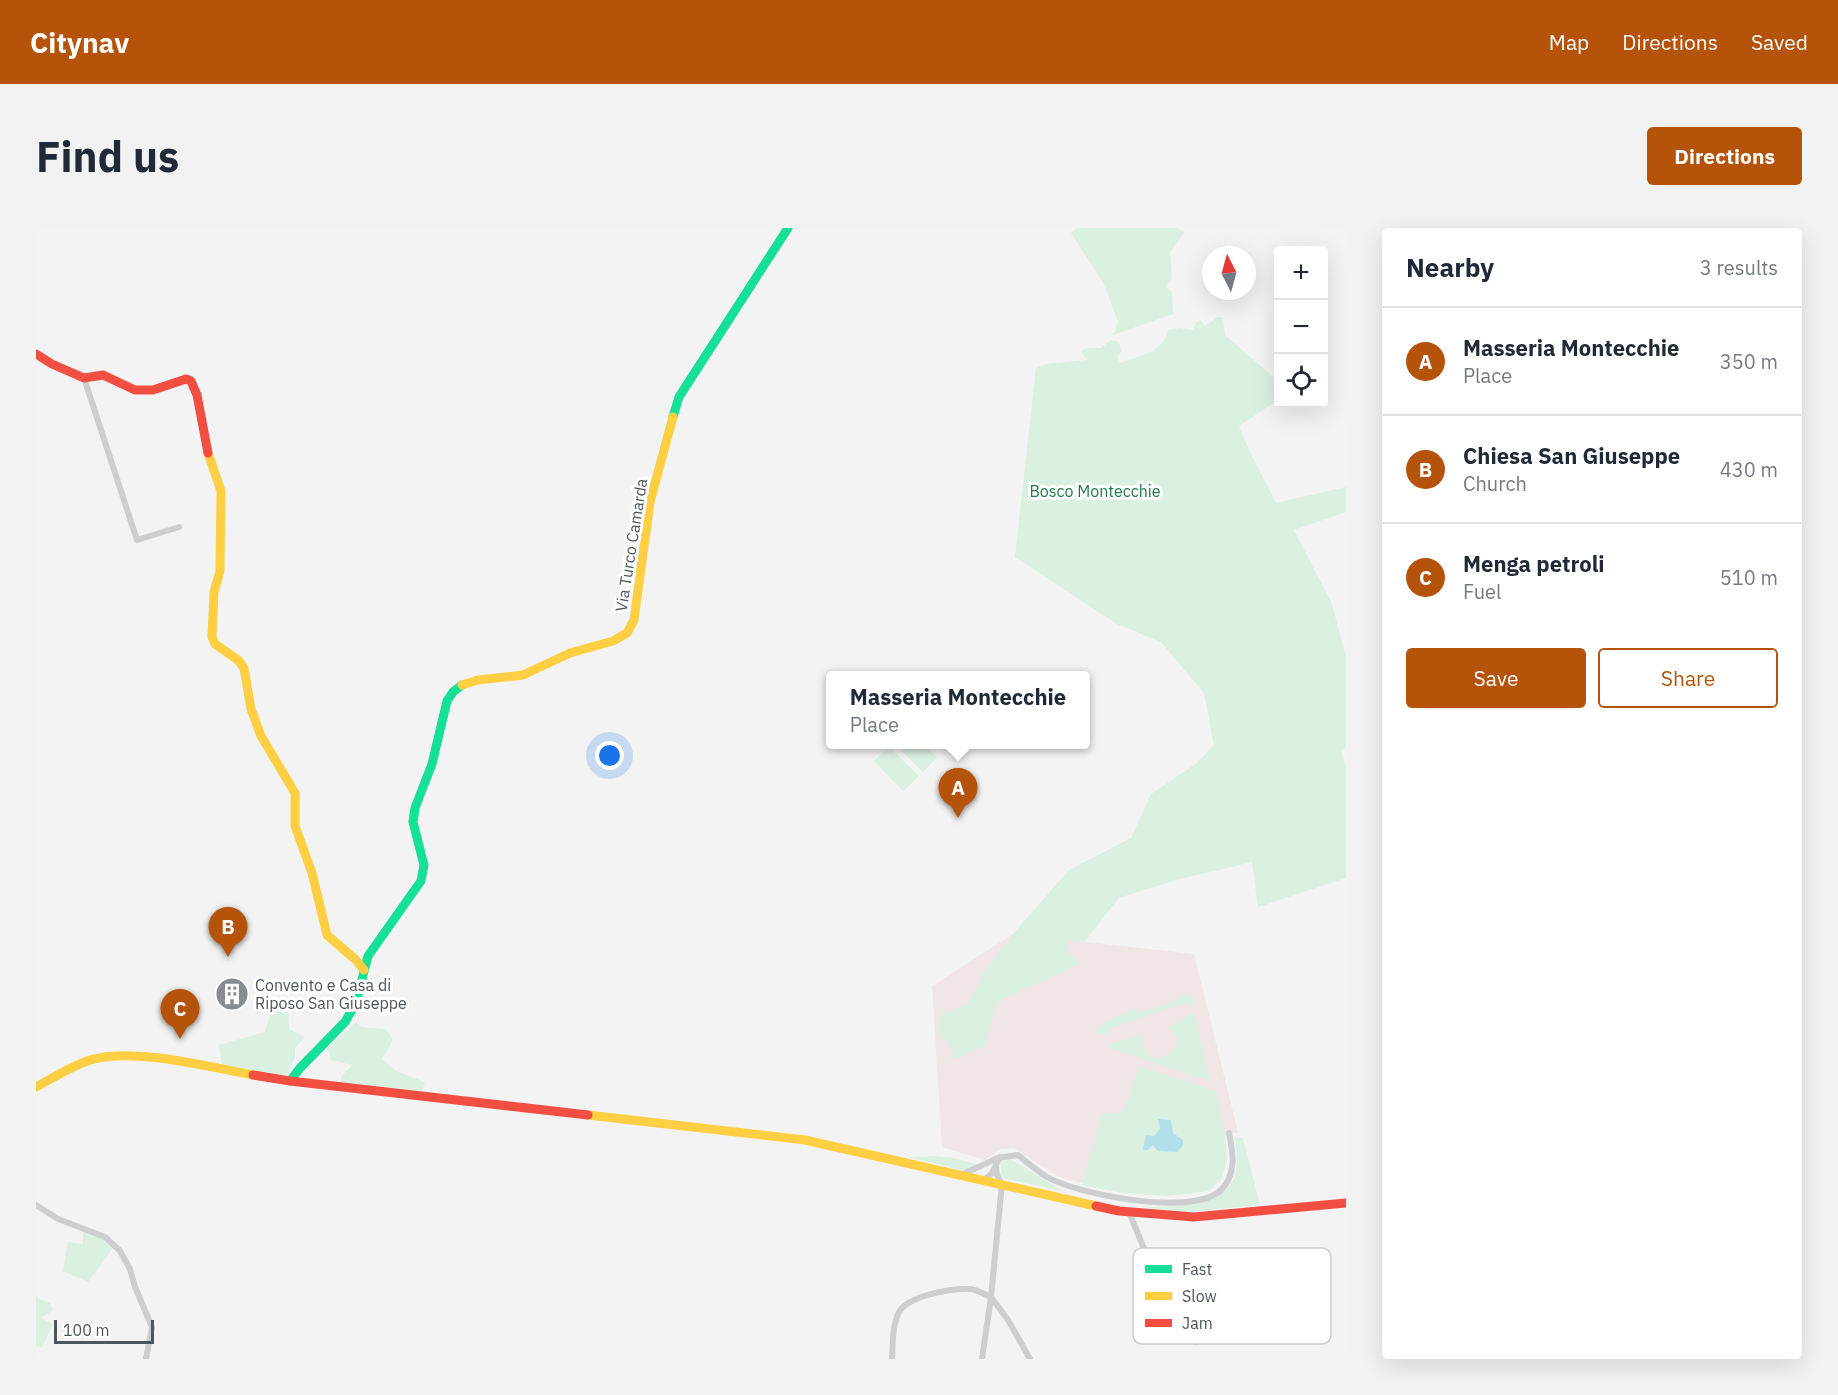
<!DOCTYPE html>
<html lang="en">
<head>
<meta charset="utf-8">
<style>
  :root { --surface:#fff; --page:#f2f2f3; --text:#1f2937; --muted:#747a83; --line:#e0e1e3; --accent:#b45309 }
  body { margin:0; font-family:"IBM Plex Sans",sans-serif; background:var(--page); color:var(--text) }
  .controls { position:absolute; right:18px; top:18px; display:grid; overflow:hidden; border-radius:6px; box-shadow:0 6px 24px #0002 }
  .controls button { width:54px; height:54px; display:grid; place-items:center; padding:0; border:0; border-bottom:2px solid var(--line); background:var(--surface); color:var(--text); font:30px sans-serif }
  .compass { position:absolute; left:1166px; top:18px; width:54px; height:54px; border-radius:50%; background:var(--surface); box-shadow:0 6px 24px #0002; rotate:354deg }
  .scale { position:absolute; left:18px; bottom:15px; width:100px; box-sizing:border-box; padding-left:6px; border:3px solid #4b565e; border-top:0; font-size:16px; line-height:21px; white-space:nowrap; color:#4b565e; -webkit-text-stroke:4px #fff; paint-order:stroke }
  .you { position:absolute; left:574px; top:528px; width:21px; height:21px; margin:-15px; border:4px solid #fff; border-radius:50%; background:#1a73e8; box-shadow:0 0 0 9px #1a73e833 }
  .badge { display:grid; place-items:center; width:39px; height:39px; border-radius:50%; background:var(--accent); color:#fff; font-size:20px; font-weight:700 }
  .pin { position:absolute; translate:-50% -50px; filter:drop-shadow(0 2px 3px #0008) }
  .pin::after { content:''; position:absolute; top:32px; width:21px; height:18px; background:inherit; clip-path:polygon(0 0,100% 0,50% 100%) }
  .popup { position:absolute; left:790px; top:443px; width:264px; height:78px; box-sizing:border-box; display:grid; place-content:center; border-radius:6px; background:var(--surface); filter:drop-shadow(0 2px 4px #0005); font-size:20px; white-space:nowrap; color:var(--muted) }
  .popup b { font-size:22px; color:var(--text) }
  .popup::after { content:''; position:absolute; left:50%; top:100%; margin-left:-12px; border:12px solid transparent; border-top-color:var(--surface) }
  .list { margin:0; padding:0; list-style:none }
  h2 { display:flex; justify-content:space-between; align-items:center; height:78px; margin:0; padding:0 24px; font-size:26px }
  h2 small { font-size:20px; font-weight:400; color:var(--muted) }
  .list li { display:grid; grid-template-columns:39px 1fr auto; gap:18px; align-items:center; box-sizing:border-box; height:108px; padding:0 24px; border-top:2px solid var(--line) }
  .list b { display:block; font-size:22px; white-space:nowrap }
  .list p { margin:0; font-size:20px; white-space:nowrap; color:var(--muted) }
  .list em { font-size:20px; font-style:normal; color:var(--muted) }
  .actions { display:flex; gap:12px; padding:18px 24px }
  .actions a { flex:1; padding:14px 0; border:2px solid var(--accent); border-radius:6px; text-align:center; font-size:21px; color:var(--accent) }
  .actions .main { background:var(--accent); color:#fff }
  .icon { flex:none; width:33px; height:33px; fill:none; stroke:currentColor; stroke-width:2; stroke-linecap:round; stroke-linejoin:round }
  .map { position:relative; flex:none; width:1310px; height:1131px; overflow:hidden; border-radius:6px }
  header { display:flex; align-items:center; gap:36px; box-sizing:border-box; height:84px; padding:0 30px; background:var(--accent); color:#fff }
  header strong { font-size:28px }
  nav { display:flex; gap:33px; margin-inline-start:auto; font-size:21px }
  .intro { display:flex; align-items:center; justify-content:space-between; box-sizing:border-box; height:144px; padding:0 36px }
  h1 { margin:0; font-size:42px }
  .button { padding:15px 27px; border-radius:6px; background:var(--accent); color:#fff; font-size:21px; font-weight:700 }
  main { display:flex; gap:36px; padding:0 36px }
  aside { flex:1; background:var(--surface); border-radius:6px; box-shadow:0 6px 24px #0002 }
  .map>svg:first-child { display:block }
  .medical { fill:#f0e6e6 }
  .green { fill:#daf0e1 }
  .water { fill:#b2e0ea }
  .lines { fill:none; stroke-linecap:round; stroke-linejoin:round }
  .street { stroke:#cdced0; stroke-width:6 }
  .fast { stroke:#16e098; stroke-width:9 }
  .slow { stroke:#ffcf43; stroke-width:9 }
  .jam { stroke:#f24e42; stroke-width:9 }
  .labels { text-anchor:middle; stroke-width:6; stroke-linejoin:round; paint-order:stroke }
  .park-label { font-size:16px; fill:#207b4a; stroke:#fff }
  .street-label { font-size:16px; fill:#4b565e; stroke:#fff }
  .poi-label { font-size:16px; fill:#4b565e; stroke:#fff; text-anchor:start }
  .key { fill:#fff; stroke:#c9cccf; stroke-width:1.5 }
  .key-label { font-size:16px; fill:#4b565e }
</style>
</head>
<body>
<header>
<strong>Citynav</strong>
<nav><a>Map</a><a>Directions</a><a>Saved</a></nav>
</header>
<div class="intro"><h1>Find us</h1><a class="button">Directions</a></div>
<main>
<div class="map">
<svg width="1310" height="1131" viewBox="0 0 1310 1131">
  <rect width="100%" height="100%" fill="#f3f3f3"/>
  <polygon class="medical" points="977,706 1158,726 1202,904 1189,908 1191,933 1185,952 1172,963 1129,968 1081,964 1023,949 978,920 965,921 949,932 906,919 896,758"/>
  <g class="green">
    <polygon points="1041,0 1141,0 1149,4 1134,24 1136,51 1133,53 1131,58 1132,61 1136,64 1137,86 1077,107 1082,94 1067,54 1035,5"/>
    <path d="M1182,89L1187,90L1189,107L1242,153V172L1203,198L1213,222L1240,275L1310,259V284L1258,302L1296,376L1310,429V519L1305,523L1310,539V650L1222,679L1216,634L1140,652L1083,670L1048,714L1030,712L1034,727L1045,735L961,774L949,818L917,832L918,823L902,805L905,787L932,776L949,743L977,706L1033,642L1095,610L1115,566L1161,535L1178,517L1168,465L1125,414L1081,396L979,329L1000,140L1010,136L1051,132L1045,123L1051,120H1065L1075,112L1083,114L1085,124L1081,129L1084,135C1105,127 1127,125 1132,102L1144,100L1157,102L1160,94L1164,92L1169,98Z"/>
    <polygon points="860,517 888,517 901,529 887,544"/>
    <polygon points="853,519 883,548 867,563 838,533"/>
    <polygon points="1154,767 1159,772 1154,778 1149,775 1074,800 1070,806 1062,806 1061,799 1096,781 1102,785 1140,773 1142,768"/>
    <polygon points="238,773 252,775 253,801 269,809 259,820 259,829 252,845 247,847 186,837 183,817 229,804"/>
    <path d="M1151,786L1159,787L1174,853L1071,819V815L1081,814L1108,806C1096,848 1166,825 1132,799L1150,789Z"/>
    <polygon points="321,793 325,799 350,801 357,812 346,831 360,843 389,854 386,863 305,854 305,849 316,837 295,832 291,820"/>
    <polygon points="1103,838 1180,863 1189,908 1191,933 1185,952 1172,963 1129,968 1081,964 1046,957 1066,885 1084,885 1089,881"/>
    <path d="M1199,910H1207L1224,977L1150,984L1107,979C1125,979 1141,979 1158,975C1199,966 1205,949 1199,910Z"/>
    <polygon points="898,928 918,930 944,937 929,943 873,929"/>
    <polygon points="974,931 1027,963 969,951 965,946 965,935"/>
    <polygon points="47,1004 63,1009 77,1020 52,1054 27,1043 32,1014 47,1016"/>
    <polygon points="0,1066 1,1070 14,1075 17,1082 5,1090 17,1096 6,1120 0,1118"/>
  </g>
  <polygon class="water" points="1122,891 1135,892 1137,905 1147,912 1147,917 1141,924 1122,923 1117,917 1112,922 1107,922 1110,907 1118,908 1124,901"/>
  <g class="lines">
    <g class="street">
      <polyline points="48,150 101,312 143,299"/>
      <polyline points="960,938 961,947 966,956 955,1069 972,1092 994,1131"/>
      <path d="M927,946L962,930L982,927C991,934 1001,943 1011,949C1043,967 1157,989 1185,962C1201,946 1197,925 1193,905"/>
      <polyline points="948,952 956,945 964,929"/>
      <polyline points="0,977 22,991 69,1009 84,1023 94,1041 99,1059 116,1099 110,1131"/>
      <polyline points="1093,984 1109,1023 1160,1114"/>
      <path d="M856,1131C857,1116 856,1098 863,1084C872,1068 915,1060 933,1061C940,1061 948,1066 955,1069L946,1131"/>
    </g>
    <g class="fast">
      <polyline points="637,189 643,169 752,0"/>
      <polyline points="254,853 264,840 309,794 320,775 332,728 385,653 388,637 377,594 379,580 396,536 411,473 417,464 426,457"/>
    </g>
    <g class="slow">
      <polyline points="172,225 185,263 184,343 178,364 176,409 179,416 202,432 208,440 215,481 225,508 259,565 259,598 276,645 291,707 320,732 328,742"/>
      <polyline points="426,457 442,452 487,447 534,425 577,413 591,405 598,392 614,274 637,189"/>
      <path d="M0,859C17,850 40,835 58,831C100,820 173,839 217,847"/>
      <polyline points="552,887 769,912 1060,978"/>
    </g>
    <g class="jam">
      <polyline points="0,126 16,136 48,150 67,147 99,162 117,162 150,151 155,153 161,167 172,225"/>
      <polyline points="217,847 254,853 552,887"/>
      <polyline points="1060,978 1083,983 1158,989 1310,975"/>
    </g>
  </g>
  <defs>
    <symbol id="building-disc" viewBox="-11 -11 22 22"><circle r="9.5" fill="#868d92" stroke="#fff"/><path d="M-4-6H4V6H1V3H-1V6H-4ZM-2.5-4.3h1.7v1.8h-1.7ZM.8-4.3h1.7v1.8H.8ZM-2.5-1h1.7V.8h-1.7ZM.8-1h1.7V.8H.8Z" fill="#fff"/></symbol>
  </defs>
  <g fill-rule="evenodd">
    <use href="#building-disc" x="177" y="747" width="38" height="38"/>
  </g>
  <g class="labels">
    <g class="park-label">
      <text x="1059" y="269">Bosco Montecchie</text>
    </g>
    <g class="street-label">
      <text transform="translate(595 317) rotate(-81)" y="6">Via Turco Camarda</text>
    </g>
    <g class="poi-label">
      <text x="219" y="763">Convento e Casa di<tspan x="219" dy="18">Riposo San Giuseppe</tspan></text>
    </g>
  </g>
  <rect x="1097" y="1020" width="198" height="96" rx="9" class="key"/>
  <rect x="1109" y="1037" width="27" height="8" fill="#16e098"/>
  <rect x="1109" y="1064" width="27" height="8" fill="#ffcf43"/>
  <rect x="1109" y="1091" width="27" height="8" fill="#f24e42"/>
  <g class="key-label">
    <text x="1146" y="1047">Fast</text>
    <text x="1146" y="1074">Slow</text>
    <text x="1146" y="1101">Jam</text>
  </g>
</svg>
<div class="controls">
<button>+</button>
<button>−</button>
<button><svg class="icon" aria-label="locate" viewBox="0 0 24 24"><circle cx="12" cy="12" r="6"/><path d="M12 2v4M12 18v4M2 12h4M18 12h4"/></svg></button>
</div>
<svg class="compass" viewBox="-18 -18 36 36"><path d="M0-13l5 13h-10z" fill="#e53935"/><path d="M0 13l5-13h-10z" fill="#747a83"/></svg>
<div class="scale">100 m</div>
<div class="you"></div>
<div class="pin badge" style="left:922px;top:590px">A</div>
<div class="popup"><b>Masseria Montecchie</b>Place</div>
<div class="pin badge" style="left:192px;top:729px">B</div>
<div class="pin badge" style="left:144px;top:811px">C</div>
</div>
<aside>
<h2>Nearby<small>3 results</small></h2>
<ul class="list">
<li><span class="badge">A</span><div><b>Masseria Montecchie</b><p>Place</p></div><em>350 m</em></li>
<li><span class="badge">B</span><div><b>Chiesa San Giuseppe</b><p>Church</p></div><em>430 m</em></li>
<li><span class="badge">C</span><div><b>Menga petroli</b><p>Fuel</p></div><em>510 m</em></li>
</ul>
<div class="actions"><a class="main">Save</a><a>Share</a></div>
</aside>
</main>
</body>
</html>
